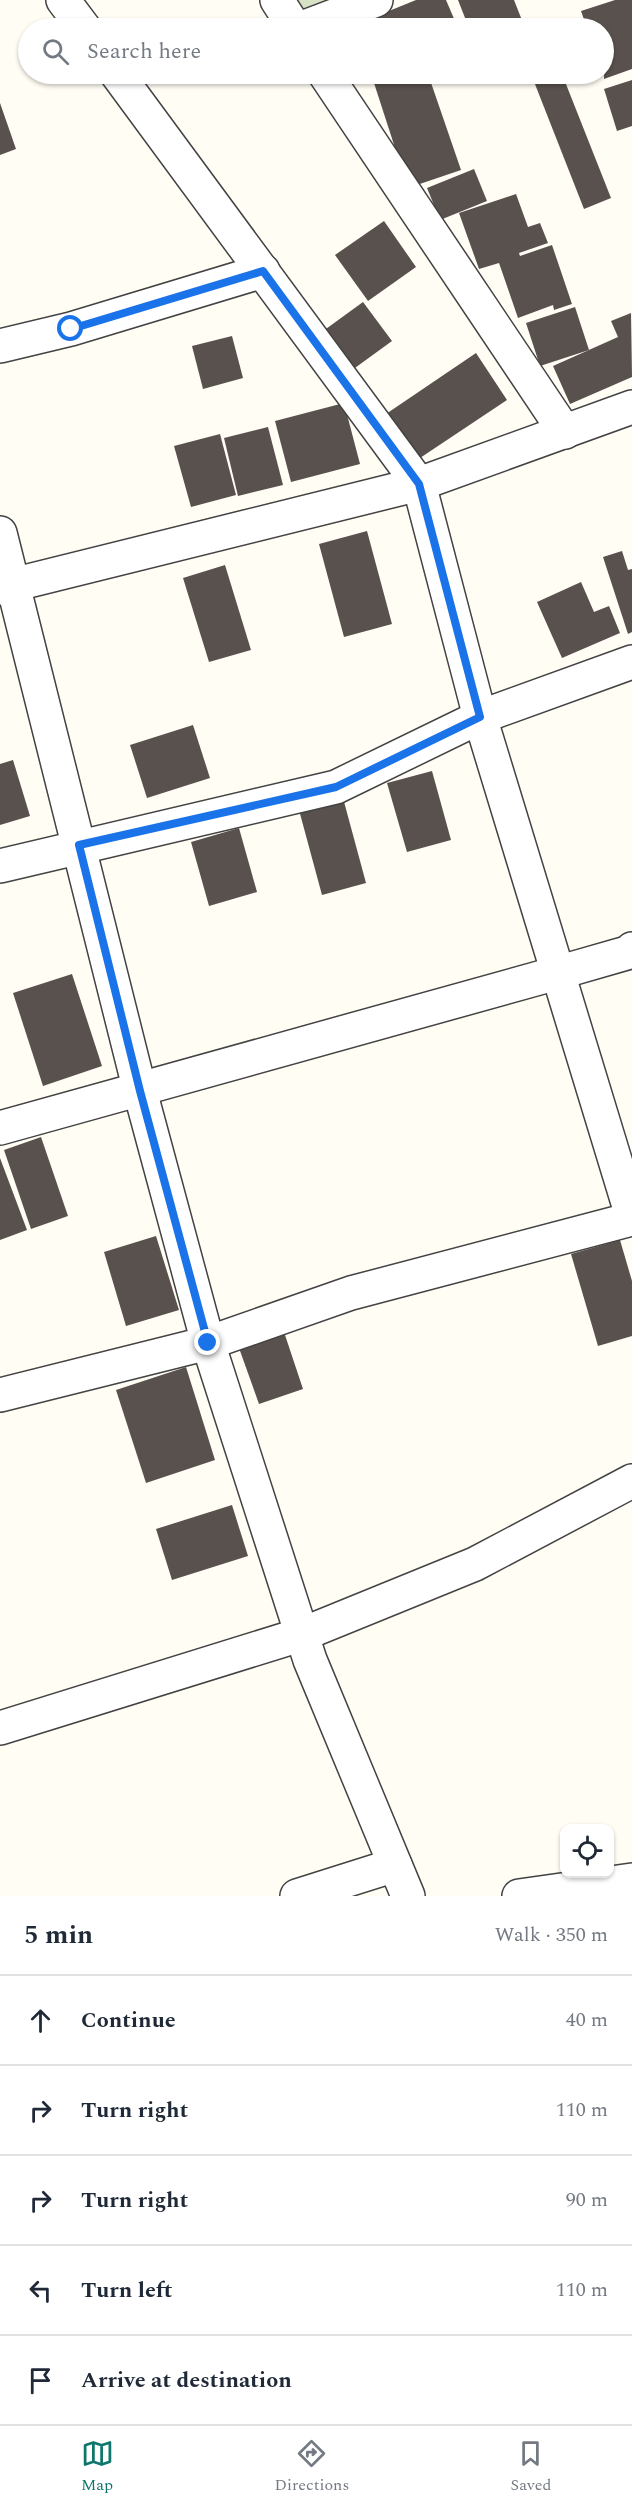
<!DOCTYPE html>
<html lang="en">
<head>
<meta charset="utf-8">
<style>
  :root { --surface:#fff; --page:#f6f6f7; --text:#1f2937; --muted:#747a83; --line:#e0e1e3; --accent:#0f766e }
  body { margin:0; font-family:Spectral,serif; background:var(--page); color:var(--text) }
  .controls { position:absolute; right:18px; bottom:18px; display:grid; overflow:hidden; border-radius:12px; box-shadow:0 2px 4px #0004 }
  .controls button { width:54px; height:54px; display:grid; place-items:center; padding:0; border:0; border-bottom:2px solid var(--line); background:var(--surface); color:var(--text); font:30px sans-serif }
  .stop { position:absolute; width:18px; height:18px; margin:-14px; border:4px solid #1a73e8; border-radius:50%; background:#fff }
  .stop.end { background:#1a73e8; border-color:#fff; box-shadow:0 2px 6px #0008 }
  .list { margin:0; padding:0; list-style:none }
  h2 { display:flex; justify-content:space-between; align-items:center; height:78px; margin:0; padding:0 24px; font-size:26px }
  h2 small { font-size:20px; font-weight:400; color:var(--muted) }
  .list li { display:grid; grid-template-columns:39px 1fr auto; gap:18px; align-items:center; box-sizing:border-box; height:90px; padding:0 24px; border-top:2px solid var(--line) }
  .list b { display:block; font-size:22px; white-space:nowrap }
  .list em { font-size:20px; font-style:normal; color:var(--muted) }
  .icon { flex:none; width:33px; height:33px; fill:none; stroke:currentColor; stroke-width:2; stroke-linecap:round; stroke-linejoin:round }
  .map { position:relative; flex:none; width:632px; height:1896px; overflow:hidden }
  .search { position:absolute; background:var(--surface); box-shadow:0 2px 4px #0004; left:18px; right:18px; top:18px; height:66px; display:flex; align-items:center; gap:15px; box-sizing:border-box; padding:0 21px; border-radius:33px; color:var(--muted); font-size:22px }
  .sheet { height:528px; background:var(--surface) }
  nav { display:flex; justify-content:space-around; align-items:center; box-sizing:border-box; height:84px; border-top:2px solid var(--line); background:var(--surface); font-size:16px; color:var(--muted) }
  nav a { display:grid; justify-items:center; gap:3px }
  nav .on { color:var(--accent) }
  .map>svg:first-child { display:block }
  .cemetery { fill:#d8e2c4 }
  .building { fill:#59514d }
  .lines { fill:none; stroke-linecap:round; stroke-linejoin:round }
  .minor-casing { stroke:#434343; stroke-width:36 }
  .minor { stroke:#fff; stroke-width:33 }
  .route { stroke:#1a73e8; stroke-width:8 }
</style>
</head>
<body>
<div class="map">
<svg width="632" height="1896" viewBox="0 0 632 1896">
  <rect width="100%" height="100%" fill="#fffdf4"/>
  <polygon class="cemetery" points="295,0 338,0 313,9 299,8"/>
  <g class="building">
    <polygon points="416,0 446,0 458,28 347,28"/>
    <polygon points="458,0 514,0 525,28 469,28"/>
    <polygon points="615,0 632,0 632,69 604,79 604,28 587,28 581,11"/>
    <polygon points="359,74 383,74 363,82"/>
    <polygon points="402,74 428,74 461,170 408,188 374,83"/>
    <polygon points="531,74 562,74 611,198 584,209"/>
    <polygon points="632,80 632,126 617,131 604,89"/>
    <polygon points="0,103 16,149 0,155"/>
    <polygon points="474,169 487,201 440,220 427,188"/>
    <polygon points="516,194 528,227 540,223 548,243 519,253 520,256 552,245 572,304 554,310 553,305 518,318 499,263 479,269 459,213"/>
    <polygon points="384,221 416,267 368,301 335,255"/>
    <polygon points="363,302 392,341 348,373 319,334"/>
    <polygon points="575,307 589,350 540,366 526,323"/>
    <polygon points="631,313 632,377 570,404 553,366 618,337 611,321"/>
    <polygon points="232,336 243,378 203,389 192,346"/>
    <polygon points="476,353 507,400 417,460 386,414"/>
    <polygon points="344,403 360,464 291,482 275,421"/>
    <polygon points="268,427 283,485 238,496 224,438"/>
    <polygon points="220,434 236,495 191,507 174,446"/>
    <polygon points="367,531 392,624 344,637 319,544"/>
    <polygon points="622,551 628,570 632,569 632,632 628,634 603,557"/>
    <polygon points="225,565 251,650 209,662 183,578"/>
    <polygon points="581,582 594,612 609,606 620,633 562,658 537,602"/>
    <polygon points="193,725 210,778 147,798 130,745"/>
    <polygon points="13,760 30,816 0,825 0,764"/>
    <polygon points="432,771 451,840 407,852 387,783"/>
    <polygon points="343,798 366,883 322,895 299,810"/>
    <polygon points="239,828 257,892 209,906 191,842"/>
    <polygon points="72,974 102,1066 43,1086 13,993"/>
    <polygon points="41,1137 68,1216 31,1229 4,1150"/>
    <polygon points="0,1158 27,1230 0,1240"/>
    <polygon points="156,1236 179,1310 126,1326 104,1252"/>
    <polygon points="620,1240 632,1281 632,1336 598,1346 571,1254"/>
    <polygon points="284,1332 303,1389 259,1404 239,1348"/>
    <polygon points="186,1367 215,1460 146,1483 116,1390"/>
    <polygon points="232,1505 248,1556 172,1580 156,1529"/>
  </g>
  <g class="lines">
    <defs>
      <g id="minor">
        <polyline points="63,0 84,28"/>
        <polyline points="277,0 295,28"/>
        <polyline points="302,28 376,0"/>
        <polyline points="117,74 419,484 480,717 632,1216"/>
        <polyline points="325,74 565,432"/>
        <polyline points="0,346 71,329 263,271"/>
        <polyline points="0,533 140,1091 208,1343 310,1660 408,1896"/>
        <polyline points="0,588 419,484 632,407"/>
        <polyline points="0,866 336,787 480,717 632,662"/>
        <polyline points="0,1128 557,973 630,952 632,949"/>
        <polyline points="0,1395 208,1343 351,1293 632,1219"/>
        <polyline points="0,1728 303,1634 475,1564 632,1481"/>
        <polyline points="297,1896 395,1865"/>
        <polyline points="519,1896 632,1880"/>
      </g>
    </defs>
    <use href="#minor" class="minor-casing"/>
    <use href="#minor" class="minor"/>
  </g>
  <g class="lines">
    <polyline class="route" points="71,329 263,271 419,484 480,717 336,787 79,845 140,1091 208,1343"/>
  </g>
</svg>
<div class="controls">
<button><svg class="icon" aria-label="locate" viewBox="0 0 24 24"><circle cx="12" cy="12" r="6"/><path d="M12 2v4M12 18v4M2 12h4M18 12h4"/></svg></button>
</div>
<div class="stop" style="left:71px;top:329px"></div>
<div class="stop end" style="left:208px;top:1343px"></div>
<div class="search"><svg class="icon" aria-label="search" viewBox="0 0 24 24"><circle cx="10" cy="10" r="6"/><path d="M15 15l6 6"/></svg>Search here</div>
</div>
<section class="sheet">
<h2>5 min<small>Walk · 350 m</small></h2>
<ul class="list">
<li><svg class="icon" aria-label="ahead" viewBox="0 0 24 24"><path d="M12 20V5M6 11l6-6 6 6"/></svg><div><b>Continue</b></div><em>40 m</em></li>
<li><svg class="icon" aria-label="right" viewBox="0 0 24 24"><path d="M7 20v-9h11M14 6l5 5-5 5"/></svg><div><b>Turn right</b></div><em>110 m</em></li>
<li><svg class="icon" aria-label="right" viewBox="0 0 24 24"><path d="M7 20v-9h11M14 6l5 5-5 5"/></svg><div><b>Turn right</b></div><em>90 m</em></li>
<li><svg class="icon" aria-label="left" viewBox="0 0 24 24"><path d="M17 20v-9H6M10 6l-5 5 5 5"/></svg><div><b>Turn left</b></div><em>110 m</em></li>
<li><svg class="icon" aria-label="arrive" viewBox="0 0 24 24"><path d="M6 21V4h12l-3 4 3 4H6"/></svg><div><b>Arrive at destination</b></div></li>
</ul>
</section>
<nav>
<a class="on"><svg class="icon" aria-label="map" viewBox="0 0 24 24"><path d="M3 6l6-2 6 2 6-2v14l-6 2-6-2-6 2zM9 4v14M15 6v14"/></svg>Map</a>
<a><svg class="icon" aria-label="directions" viewBox="0 0 24 24"><path d="M12 3l9 9-9 9-9-9zM9 14v-3h6M13 9l2 2-2 2"/></svg>Directions</a>
<a><svg class="icon" aria-label="saved" viewBox="0 0 24 24"><path d="M7 4h10v16l-5-4-5 4z"/></svg>Saved</a>
</nav>
</body>
</html>
